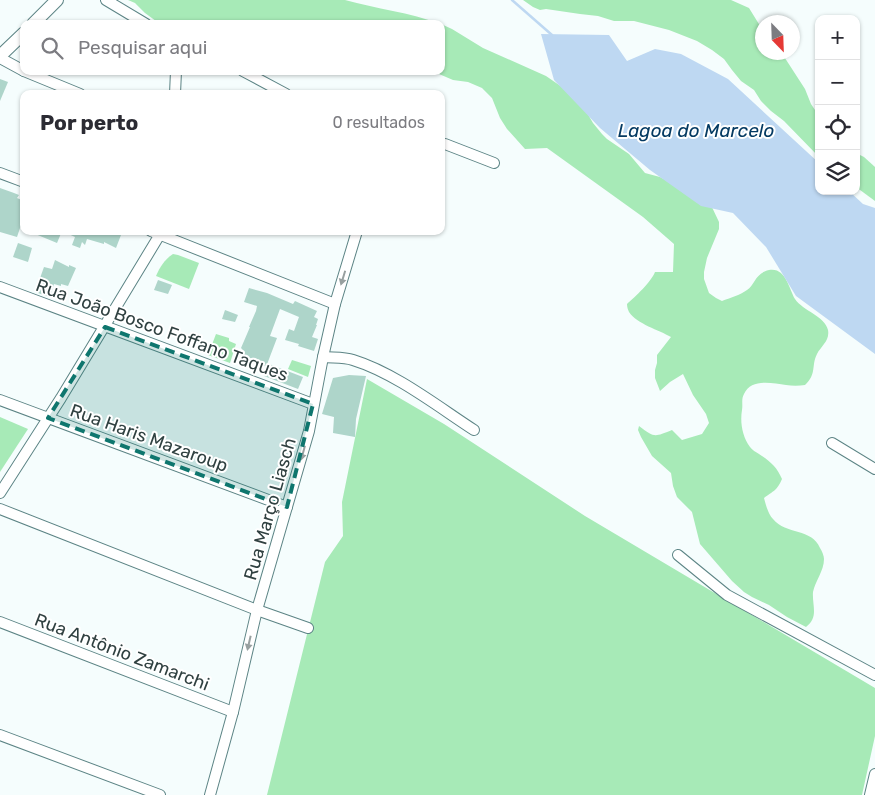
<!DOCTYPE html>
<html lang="pt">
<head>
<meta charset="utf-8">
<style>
  :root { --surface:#fff; --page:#f2f2f3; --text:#2b2b33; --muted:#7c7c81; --line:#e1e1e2 }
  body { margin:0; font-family:Rubik,sans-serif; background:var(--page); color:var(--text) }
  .controls { position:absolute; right:15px; top:15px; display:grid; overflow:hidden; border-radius:10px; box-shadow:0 1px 4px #0004 }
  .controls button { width:45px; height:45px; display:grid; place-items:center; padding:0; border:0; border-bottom:1px solid var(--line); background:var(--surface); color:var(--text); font:25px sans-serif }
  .compass { position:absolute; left:755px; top:15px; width:45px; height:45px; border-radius:50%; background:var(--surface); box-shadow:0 1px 4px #0004; rotate:157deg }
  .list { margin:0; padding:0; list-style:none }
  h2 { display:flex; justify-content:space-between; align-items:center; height:65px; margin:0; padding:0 20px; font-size:21px }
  h2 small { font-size:16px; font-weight:400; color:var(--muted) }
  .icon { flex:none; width:28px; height:28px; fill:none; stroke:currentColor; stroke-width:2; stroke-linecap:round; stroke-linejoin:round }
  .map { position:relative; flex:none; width:875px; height:795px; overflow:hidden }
  .search { position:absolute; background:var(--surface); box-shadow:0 1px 4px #0004; left:20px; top:20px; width:425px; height:55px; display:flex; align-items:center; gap:12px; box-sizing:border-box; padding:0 18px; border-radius:10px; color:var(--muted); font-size:19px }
  .panel { position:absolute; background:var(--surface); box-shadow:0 1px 4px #0004; left:20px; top:90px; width:425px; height:145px; border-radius:10px }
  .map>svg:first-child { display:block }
  .green { fill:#a7eab7 }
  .water { fill:#bed8f2 }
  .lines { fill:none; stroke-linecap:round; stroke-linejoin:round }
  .stream { stroke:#bed8f2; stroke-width:2.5 }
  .building { fill:#aed5ca }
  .minor-casing { stroke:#5c8485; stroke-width:12 }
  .tertiary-casing { stroke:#5c8485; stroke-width:14 }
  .minor { stroke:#fff; stroke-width:10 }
  .tertiary { stroke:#fff; stroke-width:12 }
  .oneway { fill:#98a0a0 }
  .marked { fill:#0f766e; fill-opacity:0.2; stroke:#0f766e; stroke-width:4; stroke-dasharray:10 6; stroke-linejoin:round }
  .labels { text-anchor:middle; stroke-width:4; stroke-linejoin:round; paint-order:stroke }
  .street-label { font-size:18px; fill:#304141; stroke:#fff }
  .water-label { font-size:19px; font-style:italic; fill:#043a62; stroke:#fff }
</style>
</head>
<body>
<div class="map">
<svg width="875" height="795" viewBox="0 0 875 795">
  <rect width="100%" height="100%" fill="#f5fdfd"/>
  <g class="green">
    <path d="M128,0H345C376,9 410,12 440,24H160L145,13L135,3Z"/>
    <polygon points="523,0 731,0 749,8 762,29 762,52 780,53 783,55 805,89 811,104 819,116 819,157 784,121 771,111 761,101 754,90 741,81 732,70 724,59 712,50 697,41 669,30 634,21 614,21 598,16 580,14 546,9 540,10 533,7"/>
    <path d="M441,24L452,29L483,48L546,76L562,87L586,111L593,123L602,134L607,139L629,154L645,173L660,177L710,203L719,222V229L707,258L704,272V279L709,293L716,298L722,301C730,298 740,295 747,290C755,285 755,273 769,270C786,267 789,289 795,299C803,311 825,316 828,330C830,341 821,346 817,354C811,366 817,374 805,385C799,386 792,386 786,385C772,383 751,378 744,394C741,399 743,404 742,410C740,422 742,436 750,447C752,450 756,452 759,454C770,461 777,467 782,479C777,491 773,491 764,498C766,505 768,514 773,519C786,535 812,528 820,548C822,551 824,556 824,559C824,571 815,581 813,592C812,606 819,617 806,627L787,617L769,605L752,597L744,592L732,581L700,544L692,512L677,497L673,486L671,473L652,456L641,437L638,430L639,426C655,438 654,437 672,430L682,440L702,434L709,423L706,414L693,395L683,374L670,382L660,391L655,378V370L657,363V355L671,337C659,330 637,324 629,312C628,310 627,307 627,304C635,297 651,282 655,272H673L674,244L643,217L547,148L525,149L507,129L500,118L492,98L482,88L468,82L453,80L432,71H441Z"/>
    <polygon points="856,153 864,157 875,167 875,201 856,187"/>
    <path d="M173,254L178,255L199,263L189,289L156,276C160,267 164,260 173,254Z"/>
    <polygon points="216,334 229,338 229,341 236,344 230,363 208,355"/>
    <polygon points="292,360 311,366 308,377 288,369"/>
    <polygon points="367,379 444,424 585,516 875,688 875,736 862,795 267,795 325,562 343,536 342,502"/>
    <polygon points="0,417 28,429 0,472"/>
  </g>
  <polygon class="water" points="541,34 609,35 627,61 655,49 681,54 728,79 819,163 819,191 849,191 863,204 875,208 875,354 796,296 766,247 733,213 701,206 650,170 600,128 554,80"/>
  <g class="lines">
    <polyline class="stream" points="512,0 552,35"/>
  </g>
  <g class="building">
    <polygon points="0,79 8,82 0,101"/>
    <polygon points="0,188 14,193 19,195 17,198 24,201 24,223 22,222 17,237 0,232"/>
    <polygon points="28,231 110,231 121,235 116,248 104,242 104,244 87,239 85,245 82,242 80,248 72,245 75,237 62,231 57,243"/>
    <polygon points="18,243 32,248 28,262 13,257"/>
    <polygon points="55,260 69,267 69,265 76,268 68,286 61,284 61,286 54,284 50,297 35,292 44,267 52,269"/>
    <polygon points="158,280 172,285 168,294 154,290"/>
    <polygon points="249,288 267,293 293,304 295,301 317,311 314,317 318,319 316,325 317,325 312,337 318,339 314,351 298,346 299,344 285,340 289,329 294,331 299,317 280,309 270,336 277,338 266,367 253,359 241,355 244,351 241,348 250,327 249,327 256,311 257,306 244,302"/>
    <polygon points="225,310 238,315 235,322 222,319"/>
    <polygon points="269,364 303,377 298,389 264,376"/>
    <polygon points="349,375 366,376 356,419 355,437 333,433 334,417 322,414 333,378"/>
  </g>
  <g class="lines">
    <defs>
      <g id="minor">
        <polyline points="106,0 146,24"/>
        <polyline points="0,58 24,71"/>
        <polyline points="24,71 80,94"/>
        <polyline points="243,71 286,94"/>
        <polyline points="175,94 176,71"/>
        <polyline points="445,144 494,163"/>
        <polyline points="0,173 24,182"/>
        <polyline points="151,231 335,304"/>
        <polyline points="0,287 313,404"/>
        <path d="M323,357C333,358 344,357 353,360C395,373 437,406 474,430"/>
        <polyline points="0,400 287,507"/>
        <polyline points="832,443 875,469"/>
        <polyline points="0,493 61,398 162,231"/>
        <polyline points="0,509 257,610 308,628"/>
        <polyline points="678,555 727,595 875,675"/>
        <polyline points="0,622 233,712"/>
        <polyline points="0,735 160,795"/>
        <polyline points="210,795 233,712 257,610 309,431 323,357 335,304 357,231"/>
        <polyline points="870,795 875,774"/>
      </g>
      <g id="tertiary">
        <polyline points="33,24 57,0"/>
        <polyline points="0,56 24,33"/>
      </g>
    </defs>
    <use href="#minor" class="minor-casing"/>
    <use href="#tertiary" class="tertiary-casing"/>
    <use href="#minor" class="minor"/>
    <use href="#tertiary" class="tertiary"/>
  </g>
  <defs><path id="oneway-solid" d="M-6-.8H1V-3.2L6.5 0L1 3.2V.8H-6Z" transform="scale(1.25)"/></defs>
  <g class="oneway">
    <use href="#oneway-solid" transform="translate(343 278) rotate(107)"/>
    <use href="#oneway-solid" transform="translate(303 453) rotate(105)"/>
    <use href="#oneway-solid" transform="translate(249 643) rotate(103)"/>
  </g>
  <path class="marked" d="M105,327L313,404L287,507L48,418Z"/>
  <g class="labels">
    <g class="street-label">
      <text transform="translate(162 330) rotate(20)" y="6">Rua João Bosco Foffano Taques</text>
      <text transform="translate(149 438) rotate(20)" y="6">Rua Haris Mazaroup</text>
      <text transform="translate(270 509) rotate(-74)" y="6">Rua Março Liasch</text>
      <text transform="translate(122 652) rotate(21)" y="6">Rua Antônio Zamarchi</text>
    </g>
    <g class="water-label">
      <text x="696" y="137">Lagoa do Marcelo</text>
    </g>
  </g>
</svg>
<div class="controls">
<button>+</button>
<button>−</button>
<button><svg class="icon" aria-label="locate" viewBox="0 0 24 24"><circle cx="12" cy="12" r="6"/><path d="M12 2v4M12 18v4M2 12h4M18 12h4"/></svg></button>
<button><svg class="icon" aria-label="layers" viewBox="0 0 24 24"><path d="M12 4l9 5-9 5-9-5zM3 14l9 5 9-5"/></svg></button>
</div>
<svg class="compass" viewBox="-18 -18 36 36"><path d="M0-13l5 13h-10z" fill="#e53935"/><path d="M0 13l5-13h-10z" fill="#7c7c81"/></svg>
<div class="search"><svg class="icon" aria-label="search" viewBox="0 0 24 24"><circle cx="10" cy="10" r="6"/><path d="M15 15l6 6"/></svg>Pesquisar aqui</div>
<section class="panel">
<h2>Por perto<small>0 resultados</small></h2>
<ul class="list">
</ul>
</section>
</div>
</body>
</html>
